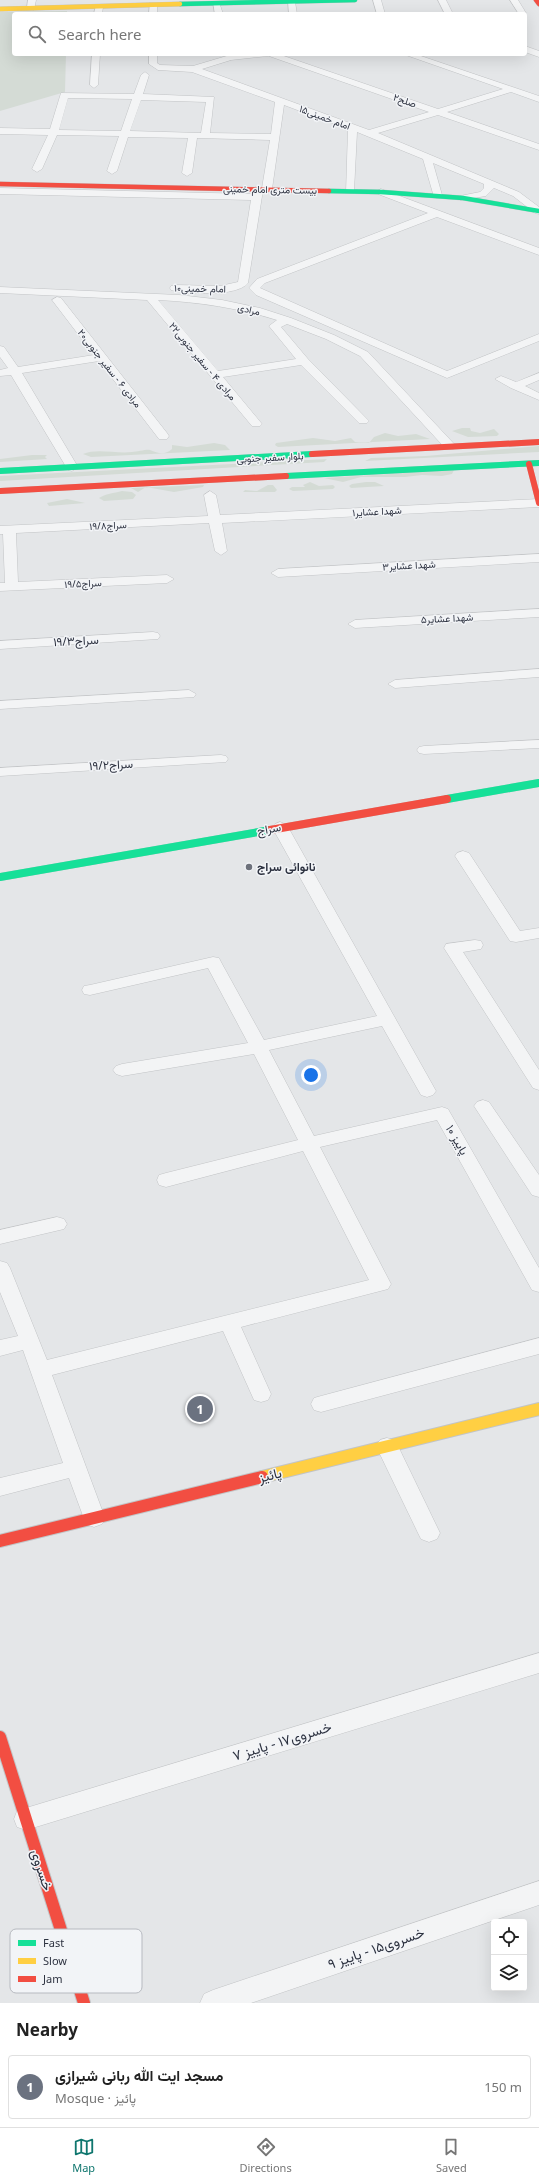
<!DOCTYPE html>
<html lang="en">
<head>
<meta charset="utf-8">
<style>
  :root { --surface:#fff; --page:#f2f2f2; --text:#222; --muted:#767676; --line:#e0e0e0; --accent:#0f766e }
  body { margin:0; font-family:"Noto Sans",Vazirmatn,sans-serif; background:var(--page); color:var(--text) }
  .controls { position:absolute; right:12px; bottom:12px; display:grid; overflow:hidden; border-radius:4px; box-shadow:0 4px 16px #0002 }
  .controls button { width:36px; height:36px; display:grid; place-items:center; padding:0; border:0; border-bottom:1px solid var(--line); background:var(--surface); color:var(--text); font:20px sans-serif }
  .you { position:absolute; left:311px; top:1075px; width:14px; height:14px; margin:-10px; border:3px solid #fff; border-radius:50%; background:#1a73e8; box-shadow:0 0 0 6px #1a73e833 }
  .badge { display:grid; place-items:center; width:26px; height:26px; border-radius:50%; background:var(--accent); color:#fff; font-size:13px; font-weight:700 }
  .pin { position:absolute; translate:-50% -50%; border:2px solid #fff; box-shadow:0 1px 4px #0006 }
  .list { margin:0; padding:0; list-style:none }
  h2 { display:flex; justify-content:space-between; align-items:center; height:52px; margin:0; padding:0 16px; font-size:17px }
  h2 small { font-size:13px; font-weight:400; color:var(--muted) }
  .list li { display:grid; grid-template-columns:26px 1fr auto; gap:12px; align-items:center; box-sizing:border-box; height:64px; margin:0 8px 8px; padding:0 8px; border:1px solid var(--line); border-radius:4px }
  .list b { display:block; font-size:15px; white-space:nowrap }
  .list p { margin:0; font-size:13px; white-space:nowrap; color:var(--muted) }
  .list em { font-size:13px; font-style:normal; color:var(--muted) }
  .icon { flex:none; width:22px; height:22px; fill:none; stroke:currentColor; stroke-width:2; stroke-linecap:round; stroke-linejoin:round }
  .map { position:relative; flex:none; width:539px; height:2003px; overflow:hidden }
  .search { position:absolute; background:var(--surface); box-shadow:0 4px 16px #0002; left:12px; right:12px; top:12px; height:44px; display:flex; align-items:center; gap:10px; box-sizing:border-box; padding:0 14px; border-radius:4px; color:var(--muted); font-size:15px }
  .sheet { height:124px; background:var(--surface) }
  nav { display:flex; justify-content:space-around; align-items:center; box-sizing:border-box; height:56px; border-top:1px solid var(--line); background:var(--surface); font-size:11px; color:var(--muted) }
  nav a { display:grid; justify-items:center; gap:2px }
  nav .on { color:var(--accent) }
  .map>svg:first-child { display:block }
  .green { fill:#d4dbd5 }
  .lines { fill:none; stroke-linecap:round; stroke-linejoin:round }
  .street-casing { stroke:#c2c4c6; stroke-width:1 }
  .fast-far2-casing { stroke:#c2c4c6; stroke-width:5 }
  .fast-far1-casing { stroke:#c2c4c6; stroke-width:6 }
  .fast-casing { stroke:#c2c4c6; stroke-width:8 }
  .slow-far1-casing { stroke:#c2c4c6; stroke-width:5 }
  .slow-casing { stroke:#c2c4c6; stroke-width:14 }
  .jam-far3-casing { stroke:#c2c4c6; stroke-width:5 }
  .jam-far2-casing { stroke:#c2c4c6; stroke-width:6 }
  .jam-far1-casing { stroke:#c2c4c6; stroke-width:8 }
  .jam-casing { stroke:#c2c4c6; stroke-width:14 }
  .street { fill:#f3f4f5; fill-rule:evenodd }
  .fast-far2 { stroke:#16e098; stroke-width:4.5 }
  .fast-far1 { stroke:#16e098; stroke-width:6 }
  .fast { stroke:#16e098; stroke-width:8 }
  .slow-far1 { stroke:#ffcf43; stroke-width:4.5 }
  .slow { stroke:#ffcf43; stroke-width:12 }
  .jam-far3 { stroke:#f24e42; stroke-width:4.5 }
  .jam-far2 { stroke:#f24e42; stroke-width:6 }
  .jam-far1 { stroke:#f24e42; stroke-width:8 }
  .jam { stroke:#f24e42; stroke-width:12 }
  .poi-dot { fill:#6d717b; stroke:#f2f4f7; stroke-width:1.5 }
  .labels { text-anchor:middle; stroke-width:3; stroke-linejoin:round; paint-order:stroke }
  .far-street-label { font-size:10px; fill:#2d3240; stroke:#f2f4f7 }
  .street-label { font-size:12px; fill:#2d3240; stroke:#f2f4f7 }
  .poi-label { font-size:12px; font-weight:bold; fill:#2d3240; stroke:#f2f4f7; text-anchor:start }
  .near-street-label { font-size:14px; fill:#2d3240; stroke:#f2f4f7 }
  .key { fill:#f2f4f7; stroke:#b7bac0; stroke-width:1 }
  .key-label { font-size:11px; fill:#2d3240 }
</style>
</head>
<body>
<div class="map">
<svg width="539" height="2003" viewBox="0 0 539 2003">
  <rect width="100%" height="100%" fill="#e4e6e8"/>
  <g class="green">
    <polygon points="67,11 67,14 14,14 14,54 66,54 65,92 0,111 0,12"/>
    <polygon points="462,428 470,428 471,431 480,433 494,429 499,434 497,436 468,437 452,431"/>
    <polygon points="385,433 398,436 416,434 430,439 278,447 275,445 276,443 313,438 335,441 351,438 355,442 369,443 374,437"/>
    <path d="M214,443L225,445L230,450L91,457L83,454C97,448 116,454 132,452C137,452 147,449 150,450C158,453 164,456 172,449V445L187,447Z"/>
    <polygon points="539,446 539,452 365,461 371,458 426,456"/>
    <polygon points="32,455 47,455 45,457 47,459 0,462 0,459"/>
    <polygon points="327,459 324,462 0,481 0,476"/>
    <polygon points="454,470 452,474 442,476 422,475 405,477 361,477 343,482 324,478"/>
    <polygon points="310,482 319,486 333,485 335,487 333,489 293,491 289,489 292,487 305,487 303,485"/>
    <polygon points="366,482 375,482 384,486 351,488 349,486 352,484"/>
    <polygon points="204,485 203,487 174,492 146,487 138,492 131,488"/>
    <polygon points="268,485 273,485 277,490 275,492 243,492 245,490 257,491"/>
    <path d="M122,491L132,492L136,495L133,499L104,501L99,498C105,494 114,493 122,491Z"/>
    <polygon points="67,499 85,503 49,506 47,503"/>
  </g>
  <g class="lines">
    <defs>
      <g id="street">
        <polygon points="28,0 36,0 34,10 27,8"/>
        <polygon points="288,0 295,2 297,14 289,14"/>
        <polygon points="373,0 381,0 385,14 377,14"/>
        <polygon points="438,0 446,0 453,14 445,14"/>
        <polygon points="510,0 518,0 526,13 525,14 519,14"/>
        <polygon points="213,2 219,2 223,14 215,14"/>
        <polygon points="150,3 157,5 157,14 149,14"/>
        <polygon points="96,5 103,7 102,14 94,14"/>
        <polygon points="525,46 539,51 539,57 525,52"/>
        <polygon points="92,54 100,54 98,85 94,88 90,85"/>
        <path d="M149,54H157V63L160,65L193,66L230,55L278,54L438,109L503,89L403,54H415L539,96V102L511,92L447,112L539,144V150L438,115L378,133L519,192L539,207V214L535,213L513,196L494,188L486,196L460,200V196L480,192L484,188V184L433,163L442,195L437,198L434,197L423,159L357,132L354,191L352,193H346L348,129L284,105L272,189L267,192L263,190L248,283C237,297 187,294 171,290L170,288L171,286L175,285L220,286L238,282L251,200L0,194V188L252,194L255,187L262,188L270,140L197,138L192,173L187,176L182,173L188,138L128,137L117,171L112,174L107,171L119,136L57,135L42,169L37,172L32,169L48,135L0,134V128L50,129L61,93L134,94L141,75L145,72L149,75L143,94L214,97L210,133L271,134L275,102L192,72L158,70L149,64ZM269,56L429,112L369,130L202,69L231,60ZM68,98L132,99L121,131L59,130ZM141,100L206,102L201,133L130,131Z"/>
        <polygon points="381,189 539,248 539,255 437,217 265,283 260,288 447,371 539,334 539,341 447,378 256,295 249,288 257,279 428,213 378,194 376,192"/>
        <path d="M0,287L179,295L222,300L260,308L291,318L334,335L368,352L456,446L454,449H446L360,356L326,339L287,324L281,327L308,359L367,419L369,421L367,423H359L301,365L223,377L262,424L260,426H252L147,300L0,293ZM158,300C199,302 238,308 277,320L269,326L296,359L218,371Z"/>
        <polygon points="57,297 61,298 167,433 169,436 167,439 159,439 99,361 22,373 78,467 72,471 68,470 11,375 0,376 0,370 8,368 0,357 0,346 4,347 18,367 94,355 52,300"/>
        <polygon points="539,373 539,380 525,386 539,393 539,400 511,388 495,379 501,376 516,382"/>
        <polygon points="210,491 216,495 220,515 539,499 539,507 222,523 227,551 221,555 215,551 209,523 16,533 18,582 167,575 174,579 167,583 0,591 0,583 5,583 3,534 0,534 0,526 208,516 204,495"/>
        <polygon points="539,554 539,562 278,577 271,573 278,569"/>
        <polygon points="539,609 539,617 355,628 348,624 355,620"/>
        <polygon points="153,632 158,633 160,636 158,639 0,649 0,641"/>
        <polygon points="539,669 539,677 395,688 388,684 395,680"/>
        <polygon points="189,690 196,694 194,697 0,709 0,701"/>
        <polygon points="539,740 539,748 424,754 419,753 417,750 419,747 424,746"/>
        <polygon points="221,755 226,756 228,759 226,762 0,776 0,768"/>
        <polygon points="280,822 285,824 288,827 436,1091 433,1095 427,1097 421,1095 382,1026 269,1050 314,1136 442,1107 448,1109 539,1268 539,1292 532,1290 437,1120 320,1147 391,1284 388,1289 241,1327 271,1394 268,1400 261,1402 254,1400 223,1331 52,1375 105,1518 102,1524 94,1527 86,1524 69,1478 0,1496 0,1478 63,1463 23,1350 0,1356 0,1340 18,1336 0,1292 0,1261 7,1263 10,1268 47,1360 369,1280 303,1151 166,1187 159,1185 157,1180 159,1175 166,1173 298,1140 254,1054 122,1076 116,1074 113,1070 116,1066 122,1064 248,1043 208,968 90,995 84,994 82,990 84,986 90,985 213,957 219,958 221,962 264,1040 377,1016 272,827 275,824"/>
        <polygon points="463,851 469,853 520,931 539,928 539,938 516,942 510,941 455,856 457,853"/>
        <polygon points="475,940 481,941 483,945 481,949 463,952 539,1070 539,1090 533,1088 444,948 446,944"/>
        <polygon points="483,1100 489,1102 539,1175 539,1197 532,1195 474,1106 477,1102"/>
        <polygon points="57,1217 64,1219 67,1224 64,1229 0,1244 0,1230"/>
        <polygon points="539,1338 539,1354 321,1412 314,1410 311,1404 314,1398 321,1396"/>
        <polygon points="387,1438 394,1440 398,1446 440,1533 437,1539 429,1542 421,1539 418,1533 376,1446 380,1440"/>
        <polygon points="539,1653 539,1673 26,1830 17,1827 14,1819 17,1811 26,1808"/>
        <polygon points="539,1881 539,1905 251,2003 200,2003 204,1994 213,1990"/>
      </g>
      <g id="fast-far2">
        <polyline points="180,4 355,0"/>
        <polyline points="329,191 381,192 463,198 539,211"/>
      </g>
      <g id="fast-far1">
        <polyline points="0,471 312,454"/>
        <polyline points="286,476 539,463"/>
      </g>
      <g id="fast">
        <polyline points="447,799 539,783"/>
        <polyline points="0,877 270,830"/>
      </g>
      <polyline id="slow-far1" points="0,9 180,4"/>
      <polyline id="slow" points="262,1477 539,1409"/>
      <g id="jam-far3">
        <polyline points="536,0 539,4"/>
        <polyline points="0,184 329,191"/>
      </g>
      <g id="jam-far2">
        <polyline points="312,454 539,442"/>
        <polyline points="529,464 539,503"/>
        <polyline points="0,491 286,476"/>
      </g>
      <polyline id="jam-far1" points="270,830 447,799"/>
      <g id="jam">
        <polyline points="0,1541 262,1477"/>
        <polyline points="0,1737 84,2003"/>
      </g>
    </defs>
    <use href="#street" class="street-casing"/>
    <use href="#fast-far2" class="fast-far2-casing"/>
    <use href="#fast-far1" class="fast-far1-casing"/>
    <use href="#fast" class="fast-casing"/>
    <use href="#slow-far1" class="slow-far1-casing"/>
    <use href="#slow" class="slow-casing"/>
    <use href="#jam-far3" class="jam-far3-casing"/>
    <use href="#jam-far2" class="jam-far2-casing"/>
    <use href="#jam-far1" class="jam-far1-casing"/>
    <use href="#jam" class="jam-casing"/>
    <use href="#street" class="street"/>
    <use href="#fast-far2" class="fast-far2"/>
    <use href="#fast-far1" class="fast-far1"/>
    <use href="#fast" class="fast"/>
    <use href="#slow-far1" class="slow-far1"/>
    <use href="#slow" class="slow"/>
    <use href="#jam-far3" class="jam-far3"/>
    <use href="#jam-far2" class="jam-far2"/>
    <use href="#jam-far1" class="jam-far1"/>
    <use href="#jam" class="jam"/>
  </g>
  <circle class="poi-dot" cx="249" cy="867" r="4"/>
  <g class="labels">
    <g class="far-street-label">
      <text transform="translate(405 100) rotate(19)" y="4">صلح۲</text>
      <text transform="translate(325 117) rotate(20)" y="4">۱۵امام خمینی</text>
      <text transform="translate(270 189) rotate(1)" y="4">بیست متری امام خمینی</text>
      <text transform="translate(200 288) rotate(1)" y="4">امام خمینی۱۰</text>
      <text transform="translate(249 309) rotate(13)" y="4">مرادی</text>
      <text transform="translate(203 361) rotate(50)" y="4">مرادی ۴ - سفیر جنوبی۲۲</text>
      <text transform="translate(110 368) rotate(52)" y="4">مرادی ۶ - سفیر جنوبی۲۰</text>
      <text transform="translate(270 457) rotate(-3)" y="4">بلوار سفیر جنوبی</text>
      <text transform="translate(377 511) rotate(-3)" y="4">شهدا عشایر۱</text>
      <text transform="translate(108 525) rotate(-3)" y="4">سراج۱۹/۸</text>
      <text transform="translate(409 565) rotate(-3)" y="4">شهدا عشایر۳</text>
      <text transform="translate(83 583) rotate(-3)" y="4">سراج۱۹/۵</text>
      <text transform="translate(447 618) rotate(-3)" y="4">شهدا عشایر۵</text>
    </g>
    <g class="street-label">
      <text transform="translate(76 641) rotate(-3)" y="4">سراج۱۹/۳</text>
      <text transform="translate(111 765) rotate(-3)" y="4">سراج۱۹/۲</text>
      <text transform="translate(269 829) rotate(-10)" y="4">سراج</text>
      <text transform="translate(457 1140) rotate(60)" y="4">پاییز ۱۰</text>
    </g>
    <g class="poi-label">
      <text x="257" y="871">نانوائی سراج</text>
    </g>
    <g class="near-street-label">
      <text transform="translate(270 1475) rotate(-14)" y="5">پائیز</text>
      <text transform="translate(282 1741) rotate(-17)" y="5">خسروى۱۷ - پاییز ۷</text>
      <text transform="translate(42 1870) rotate(72)" y="5">خسروى</text>
      <text transform="translate(376 1948) rotate(-19)" y="5">خسروى۱۵ - پاییز ۹</text>
    </g>
  </g>
  <rect x="10" y="1929" width="132" height="64" rx="6" class="key"/>
  <rect x="18" y="1940" width="18" height="6" fill="#16e098"/>
  <rect x="18" y="1958" width="18" height="6" fill="#ffcf43"/>
  <rect x="18" y="1976" width="18" height="6" fill="#f24e42"/>
  <g class="key-label">
    <text x="43" y="1947">Fast</text>
    <text x="43" y="1965">Slow</text>
    <text x="43" y="1983">Jam</text>
  </g>
</svg>
<div class="controls">
<button><svg class="icon" aria-label="locate" viewBox="0 0 24 24"><circle cx="12" cy="12" r="6"/><path d="M12 2v4M12 18v4M2 12h4M18 12h4"/></svg></button>
<button><svg class="icon" aria-label="layers" viewBox="0 0 24 24"><path d="M12 4l9 5-9 5-9-5zM3 14l9 5 9-5"/></svg></button>
</div>
<div class="you"></div>
<div class="pin badge" style="left:200px;top:1409px;background:#6b7280">1</div>
<div class="search"><svg class="icon" aria-label="search" viewBox="0 0 24 24"><circle cx="10" cy="10" r="6"/><path d="M15 15l6 6"/></svg>Search here</div>
</div>
<section class="sheet">
<h2>Nearby<small></small></h2>
<ul class="list">
<li><span class="badge" style="background:#6b7280">1</span><div><b>مسجد ایت الله ربانی شیرازی</b><p>Mosque · پائیز</p></div><em>150 m</em></li>
</ul>
</section>
<nav>
<a class="on"><svg class="icon" aria-label="map" viewBox="0 0 24 24"><path d="M3 6l6-2 6 2 6-2v14l-6 2-6-2-6 2zM9 4v14M15 6v14"/></svg>Map</a>
<a><svg class="icon" aria-label="directions" viewBox="0 0 24 24"><path d="M12 3l9 9-9 9-9-9zM9 14v-3h6M13 9l2 2-2 2"/></svg>Directions</a>
<a><svg class="icon" aria-label="saved" viewBox="0 0 24 24"><path d="M7 4h10v16l-5-4-5 4z"/></svg>Saved</a>
</nav>
</body>
</html>
